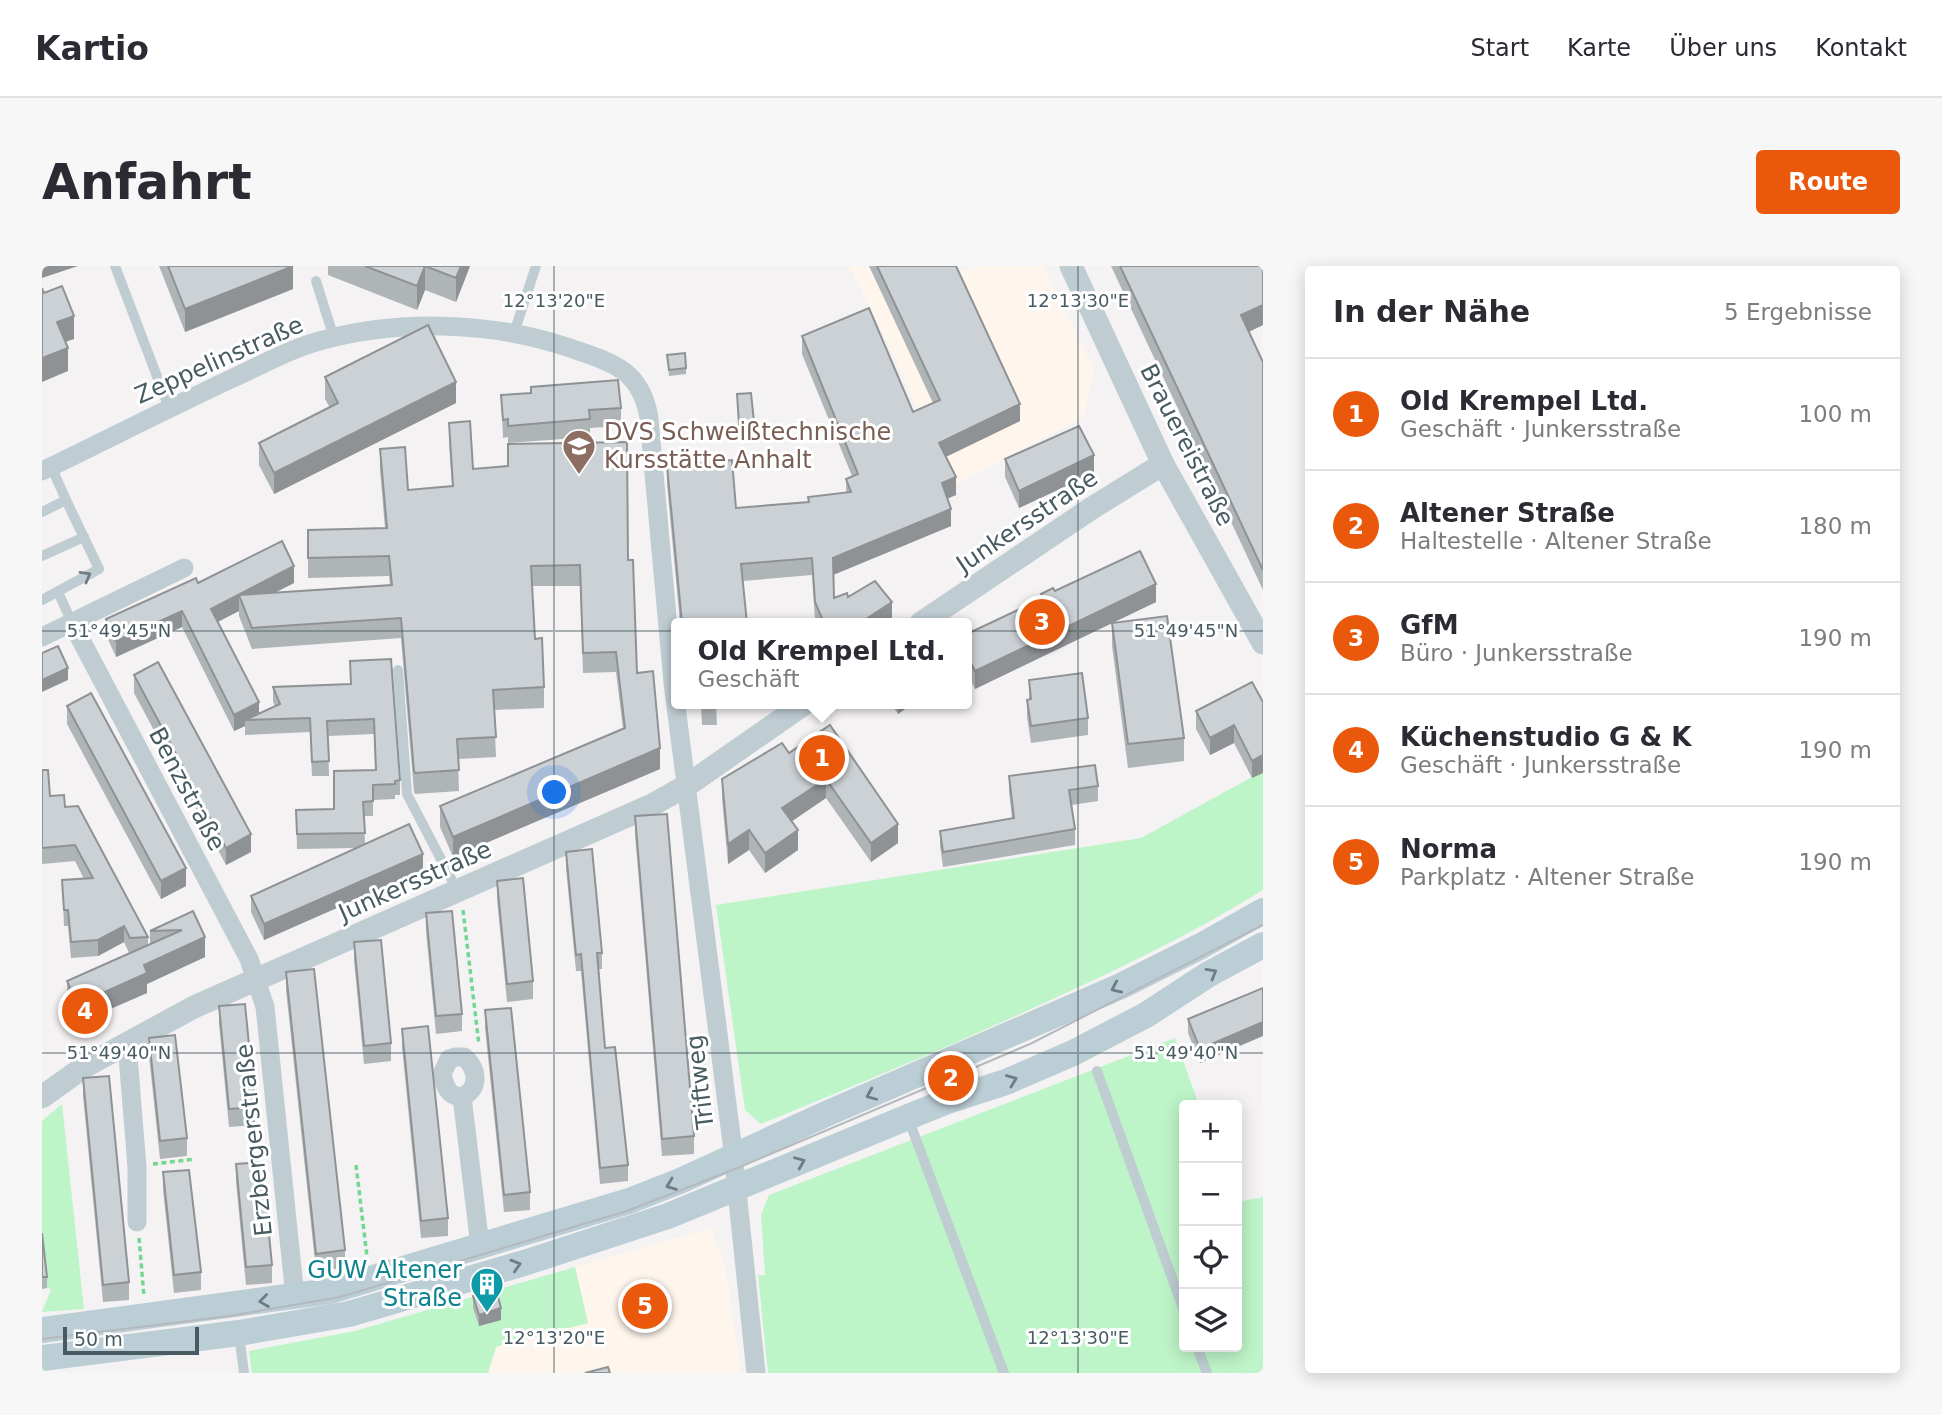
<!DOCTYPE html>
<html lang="de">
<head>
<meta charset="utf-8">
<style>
  :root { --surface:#fff; --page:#f7f7f7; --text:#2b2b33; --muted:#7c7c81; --line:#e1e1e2; --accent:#ea580c }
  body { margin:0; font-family:"DejaVu Sans",sans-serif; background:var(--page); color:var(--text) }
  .controls { position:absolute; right:21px; bottom:21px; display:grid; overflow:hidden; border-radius:7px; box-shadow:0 4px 18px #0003 }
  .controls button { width:63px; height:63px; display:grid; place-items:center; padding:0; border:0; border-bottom:2px solid var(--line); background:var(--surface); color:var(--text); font:35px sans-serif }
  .scale { position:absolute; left:21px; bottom:18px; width:136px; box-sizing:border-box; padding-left:7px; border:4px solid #485b62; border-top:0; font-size:19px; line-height:24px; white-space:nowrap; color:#485b62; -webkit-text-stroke:5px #fff; paint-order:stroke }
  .you { position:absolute; left:513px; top:527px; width:24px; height:24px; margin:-18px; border:5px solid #fff; border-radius:50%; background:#1a73e8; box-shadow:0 0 0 10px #1a73e833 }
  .badge { display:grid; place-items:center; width:46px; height:46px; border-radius:50%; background:var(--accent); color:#fff; font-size:23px; font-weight:700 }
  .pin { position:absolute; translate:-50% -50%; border:4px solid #fff; box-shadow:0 2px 7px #0006 }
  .popup { position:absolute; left:629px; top:352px; width:301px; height:91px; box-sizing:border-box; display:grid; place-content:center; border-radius:7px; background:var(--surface); filter:drop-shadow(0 2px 5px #0005); font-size:23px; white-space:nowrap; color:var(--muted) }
  .popup b { font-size:26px; color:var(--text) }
  .popup::after { content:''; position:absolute; left:50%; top:100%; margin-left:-14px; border:14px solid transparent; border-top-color:var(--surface) }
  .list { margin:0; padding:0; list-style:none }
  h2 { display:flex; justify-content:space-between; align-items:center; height:91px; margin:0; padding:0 28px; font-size:30px }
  h2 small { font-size:23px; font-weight:400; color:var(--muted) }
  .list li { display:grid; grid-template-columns:46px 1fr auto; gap:21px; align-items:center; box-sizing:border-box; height:112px; padding:0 28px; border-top:2px solid var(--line) }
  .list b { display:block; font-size:26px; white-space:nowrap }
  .list p { margin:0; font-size:23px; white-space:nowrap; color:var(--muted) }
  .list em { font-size:23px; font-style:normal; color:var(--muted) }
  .icon { flex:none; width:38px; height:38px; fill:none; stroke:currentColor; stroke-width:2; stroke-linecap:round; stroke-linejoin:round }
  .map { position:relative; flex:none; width:1221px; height:1107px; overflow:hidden; border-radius:7px }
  header { display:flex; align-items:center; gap:42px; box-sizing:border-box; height:98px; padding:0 35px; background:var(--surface); border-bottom:2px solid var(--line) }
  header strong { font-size:33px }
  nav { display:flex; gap:38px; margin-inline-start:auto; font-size:24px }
  .intro { display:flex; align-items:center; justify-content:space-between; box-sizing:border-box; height:168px; padding:0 42px }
  h1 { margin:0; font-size:49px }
  .button { padding:18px 32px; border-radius:7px; background:var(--accent); color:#fff; font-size:24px; font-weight:700 }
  main { display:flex; gap:42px; padding:0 42px }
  aside { flex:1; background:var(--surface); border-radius:7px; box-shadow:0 4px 18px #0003 }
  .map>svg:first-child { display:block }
  .commercial { fill:#fef5ed }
  .green { fill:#bef5c8 }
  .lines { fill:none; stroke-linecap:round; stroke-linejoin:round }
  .path { stroke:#72d790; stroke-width:3.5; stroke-dasharray:5 3.5; stroke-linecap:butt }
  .service { stroke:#bfcdd3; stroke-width:10 }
  .minor { stroke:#bfcdd3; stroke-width:19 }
  .tertiary { stroke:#bfcdd3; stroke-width:23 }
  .secondary { stroke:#bcced5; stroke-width:26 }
  .tram { stroke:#b4b9bd; stroke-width:2 }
  .wall { fill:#afb4b7 }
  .shaded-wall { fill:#8f9295 }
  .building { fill:#ccd1d5; stroke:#8f9295; stroke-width:2 }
  .oneway { stroke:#6c7d84 }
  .oneway2 { stroke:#6b7e84 }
  .ticks { fill:none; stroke:#485b62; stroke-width:2; stroke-opacity:0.45 }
  .labels { text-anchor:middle; stroke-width:6; stroke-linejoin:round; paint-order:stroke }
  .street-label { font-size:24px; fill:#485b62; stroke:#fff }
  .education-label { font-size:24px; fill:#785e54; stroke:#fff; text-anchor:start }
  .culture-label { font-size:24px; fill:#0d838f; stroke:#fff; text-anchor:end }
  .ticks-label { font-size:18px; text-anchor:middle; fill:#485b62; stroke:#fff; stroke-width:6; stroke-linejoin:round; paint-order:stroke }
</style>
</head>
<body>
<header>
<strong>Kartio</strong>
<nav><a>Start</a><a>Karte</a><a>Über uns</a><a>Kontakt</a></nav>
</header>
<div class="intro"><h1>Anfahrt</h1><a class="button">Route</a></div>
<main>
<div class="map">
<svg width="1221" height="1107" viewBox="0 0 1221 1107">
  <rect width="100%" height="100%" fill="#f5f2f3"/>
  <g class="commercial">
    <polygon points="807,0 917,0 921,5 933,0 1001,0 1052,104 1042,151 911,220 849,84"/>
    <polygon points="669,962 684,1004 699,1107 446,1107 454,1081 546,1057 533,1001"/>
  </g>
  <g class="green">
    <path d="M1221,505V624C1144,672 1062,710 978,748C892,787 807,822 719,858L703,844L674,639L1099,572Z"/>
    <polygon points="1133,772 1157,839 1142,839 1142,1081 1195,1081 1195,936 1221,931 1221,1107 726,1107 716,1009 723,1009 719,949 727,929"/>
    <polygon points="20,838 42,1043 0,1046 9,1023 5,1022 0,979 0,855"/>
    <polygon points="533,1001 546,1057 454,1081 446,1107 210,1107 207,1085 313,1065"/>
  </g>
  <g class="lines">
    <g class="path">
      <polyline points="421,644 437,779"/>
      <polyline points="111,898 153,893"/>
      <polyline points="314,899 325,991"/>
      <polyline points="97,972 102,1031"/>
    </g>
    <g class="service">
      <polyline points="73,0 127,142"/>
      <polyline points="274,15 292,72"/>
      <polyline points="472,67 494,0"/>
      <polyline points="9,200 24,234"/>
      <polyline points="0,246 24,234 57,303 0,334"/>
      <polyline points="0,290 42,271"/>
      <polyline points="16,326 30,357"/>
      <polyline points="356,404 365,528 415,624"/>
      <polyline points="1055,805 1142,1045"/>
      <polyline points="866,852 962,1107"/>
      <polyline points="197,1069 202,1107"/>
      <polyline points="1155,1081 1165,1107"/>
    </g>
    <g class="minor">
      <path d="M0,205C64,174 127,142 191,112C218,100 245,84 274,76C354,53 446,55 525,81C568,96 599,102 607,152L631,417L690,877L714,1107"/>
      <polyline points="30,357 207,693 223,741 253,1031"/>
      <polyline points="0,371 142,302"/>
      <polyline points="85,778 95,901 95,956"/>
      <path d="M414,791H422C436,803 438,823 420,831C406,830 403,821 400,808L407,793Z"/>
      <polyline points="420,831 438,980"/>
    </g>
    <g class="tertiary">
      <polyline points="1029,0 1121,198 1221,377"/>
      <polyline points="879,357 1050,242 1121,198"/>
      <polyline points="0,831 42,801 152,741 610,539 644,520 762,438"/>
    </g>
    <g class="secondary">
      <polyline points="0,1064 288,1025 587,935 638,915 784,848 1079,720 1159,680 1221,645"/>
      <polyline points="0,1092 197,1067 307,1048 482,997 626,950 866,851 908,834 964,816 1031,787 1104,749 1167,708 1221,679"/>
    </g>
    <polyline class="tram" points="0,1073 187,1050 298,1031 585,945 693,903 988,778 1221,659"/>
  </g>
  <g class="wall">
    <polygon points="117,0 251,0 251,23 143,66"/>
    <polygon points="286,0 428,0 414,36 383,24 375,44 286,9"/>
    <polygon points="827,0 914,0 978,155 904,191 914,229 905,232 909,260 791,309 792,332 806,331 850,354 845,357 774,357 773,354 770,309 701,315 705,357 638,357 625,218 625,200 694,242 766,236 804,227 804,213 810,210 760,88 760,70 871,146 891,137"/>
    <polygon points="1069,0 1221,0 1221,59 1207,66 1221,96 1221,324"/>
    <polygon points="625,89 644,102 644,108 627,110"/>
    <polygon points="283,111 414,137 232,228 217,199 217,177 288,142 283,133"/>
    <polygon points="695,128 712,156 712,168 697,169"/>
    <polygon points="459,129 579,142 579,160 548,162 548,171 466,177 466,171 461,172"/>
    <polygon points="407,157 431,203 586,294 595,407 618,503 411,591 398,561 398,540 581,463 574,406 541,407 538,320 490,320 493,373 502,421 502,442 452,444 454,491 416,493 417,525 373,528 372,526 359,372 210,383 197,350 197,345 176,356 217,447 233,440 231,436 231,421 308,418 308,395 358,514 358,529 353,529 353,533 331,534 331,550 322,550 323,578 381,604 222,674 209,646 209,630 315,582 255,583 254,544 292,543 333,504 332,468 286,470 287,510 270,510 268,466 203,469 203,460 192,465 140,361 74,391 64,369 64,353 156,317 252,317 232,327 348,320 347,310 266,312 266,264 343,262 338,204 338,183 366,224 410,220 407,177"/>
    <polygon points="963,193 1052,207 977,242 963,211"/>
    <polygon points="1013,325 1114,336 1070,357 1142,472 1142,495 1086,502 1070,380 1070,357 933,423 925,407 925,368 999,333 999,328"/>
    <polygon points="92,409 209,586 184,599 92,427"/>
    <polygon points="987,414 1046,452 1046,469 989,477 985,451 985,434 987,433"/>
    <polygon points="1221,436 1210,512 1192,477 1168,489 1154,463 1154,445"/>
    <polygon points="646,438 674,438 675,459 660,459 659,439 646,440"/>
    <polygon points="849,438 870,438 856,448"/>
    <polygon points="25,440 144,620 119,633 25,458"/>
    <polygon points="788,459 856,577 829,596 784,532 750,555 756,584 723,607 707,584 686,598 680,532 680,513 747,487"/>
    <polygon points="0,504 8,530 23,541 106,671 106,679 108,678 108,665 151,645 163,691 105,718 105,727 59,747 59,752 37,762 25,735 25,715 87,687 82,676 56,690 29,692 26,660 22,660 20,614 42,613 33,595 0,598"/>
    <polygon points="967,510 1056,520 1056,535 1030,539 1033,563 1033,579 901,601 898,580 898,565 970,553 967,525"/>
    <polygon points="593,550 652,870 652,888 620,890 593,568"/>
    <polygon points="524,586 560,687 560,703 557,703 563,782 586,899 586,915 558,918 539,705 534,705 524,602"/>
    <polygon points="455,615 491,715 491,733 465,736 455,633"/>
    <polygon points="384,647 420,748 420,765 394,768 384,665"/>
    <polygon points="312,676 349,777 349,795 322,798 312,694"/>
    <polygon points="244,706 303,984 303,1002 274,1005 244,724"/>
    <polygon points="1221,722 1158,797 1146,767 1146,753"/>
    <polygon points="177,740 213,841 213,859 187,861 177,758"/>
    <polygon points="443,744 488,926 488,944 462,946 443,762"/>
    <polygon points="360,763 406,952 406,970 379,972 360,781"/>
    <polygon points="107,772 145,872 145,890 118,893 107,790"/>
    <polygon points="41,812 87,1016 87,1034 61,1036 41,830"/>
    <polygon points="194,898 230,999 230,1017 204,1019 194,916"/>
    <polygon points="121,906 159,1006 159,1024 132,1027 121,924"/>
    <polygon points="0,967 5,1011 5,1022 0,1023"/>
    <polygon points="431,1030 459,1054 437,1060 431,1042"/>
  </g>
  <g class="shaded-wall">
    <polygon points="0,0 36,0 0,12"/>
    <polygon points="251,0 251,23 143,66 143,43"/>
    <polygon points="383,0 383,24 375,44 375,20"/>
    <polygon points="419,0 428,0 414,36 414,12"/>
    <polygon points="1221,39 1221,59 1199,69 1199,49"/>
    <polygon points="32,50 32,73 15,79 15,56"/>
    <polygon points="26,82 26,105 0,116 0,92"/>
    <polygon points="414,116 414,137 232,228 232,207"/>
    <polygon points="978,138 978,155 897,194 897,177"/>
    <polygon points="1052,189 1052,207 977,242 977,225"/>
    <polygon points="914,211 914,229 900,235 900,217"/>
    <polygon points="909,243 909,260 791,309 791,292"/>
    <polygon points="252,300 252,317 202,342 197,329 197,345 169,359 169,343"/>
    <polygon points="1114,318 1114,336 933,423 933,405"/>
    <polygon points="850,336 850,354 845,357 818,357"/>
    <polygon points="140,345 140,361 74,391 74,375"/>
    <polygon points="26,402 26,414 0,426 0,414"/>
    <polygon points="217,436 217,453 203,454 203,460 192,465 192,449"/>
    <polygon points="856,438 870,438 856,448"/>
    <polygon points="1192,459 1192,477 1168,489 1168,472"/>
    <polygon points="618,482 618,503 411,591 411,571"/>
    <polygon points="1221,489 1221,507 1210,512 1210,495"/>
    <polygon points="784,513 784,532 740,562 740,542"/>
    <polygon points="856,558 856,577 829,596 829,577"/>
    <polygon points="707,564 707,584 686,598 686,578"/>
    <polygon points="756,564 756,584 723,607 723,587"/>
    <polygon points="209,568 209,586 184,599 184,582"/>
    <polygon points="381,588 381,604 222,674 222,658"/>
    <polygon points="144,602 144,620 119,633 119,615"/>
    <polygon points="82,660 82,676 56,690 56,674"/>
    <polygon points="163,671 163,691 105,718 105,727 59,747 59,752 37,762 37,742 102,699"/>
    <polygon points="1221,756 1221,770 1158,797 1158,783"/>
    <polygon points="459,1042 459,1054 437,1060 437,1049"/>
  </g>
  <g class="building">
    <polygon points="126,0 251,0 143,43"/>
    <polygon points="323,0 419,0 414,12 383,0 375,20"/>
    <polygon points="835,0 914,0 978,138 897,177 914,211 900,217 909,243 791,292 792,332 805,327 806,331 833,315 850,336 818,357 782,357 773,336 770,292 699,298 705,357 640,357 625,200 690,194 694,242 767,236 766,231 809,226 804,213 816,208 760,70 827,42 871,146 898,134"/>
    <polygon points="1078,0 1221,0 1221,39 1199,49 1221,96 1221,304"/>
    <polygon points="20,20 32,50 15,56 26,82 0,92 0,22 2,27"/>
    <polygon points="386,59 414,116 232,207 217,177 296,137 283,111"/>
    <polygon points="643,87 644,102 627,104 625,89"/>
    <polygon points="576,114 579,142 547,144 548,153 466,160 466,153 461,154 459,129 489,127 489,121"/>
    <polygon points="709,127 712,156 697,158 695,128"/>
    <polygon points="428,155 431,203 466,200 466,178 585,176 586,294 591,294 595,407 611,405 618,482 411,571 398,540 583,462 574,386 541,387 538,299 489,300 493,373 500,372 502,421 451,424 454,471 415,473 417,504 373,507 372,505 359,352 210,362 197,329 350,319 347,290 266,292 266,264 345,262 338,183 363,181 366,224 411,220 407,157"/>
    <polygon points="1037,160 1052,189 977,225 963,193"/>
    <polygon points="240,275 252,300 169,343 217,436 192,449 140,345 74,375 64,353 154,312 156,317"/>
    <polygon points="1098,285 1114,318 933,405 925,389 925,368 1001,332 999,328 1011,322 1013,325"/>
    <polygon points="1125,350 1142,472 1086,478 1070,357"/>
    <polygon points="16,380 26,402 0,414 0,387"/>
    <polygon points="349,393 358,514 353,515 353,518 331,519 331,535 321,536 323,567 255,568 254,544 292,543 292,505 334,504 332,453 285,455 287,495 270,496 268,452 203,454 238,438 231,421 309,418 308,395"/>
    <polygon points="116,396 209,568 184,582 92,409"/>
    <polygon points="1040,407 1046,452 989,460 985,434 989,433 987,414"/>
    <polygon points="1210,416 1221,436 1221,489 1210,495 1192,459 1168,472 1154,445"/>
    <polygon points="49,427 144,602 119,615 25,440"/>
    <polygon points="660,438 674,438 675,441 660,442"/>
    <polygon points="788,459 856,558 829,577 784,513 740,542 756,564 723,587 707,564 686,578 680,513 740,477 747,487"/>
    <polygon points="1053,499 1056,520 1027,524 1033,563 901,586 898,565 972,552 967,510"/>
    <polygon points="0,504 6,504 8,530 22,529 23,541 36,540 106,671 88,672 82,660 56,674 29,676 26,644 22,644 20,614 51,612 33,579 0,582"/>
    <polygon points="625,548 652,870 620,873 593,550"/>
    <polygon points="367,558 381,588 222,658 209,630"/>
    <polygon points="550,583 560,687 555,687 563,782 573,781 586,899 558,902 539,688 534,689 524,586"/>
    <polygon points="481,612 491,715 465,718 455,615"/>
    <polygon points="151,645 163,671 102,699 105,707 58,728 59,732 37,742 25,715 140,664 108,665"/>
    <polygon points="410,645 420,748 394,750 384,647"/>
    <polygon points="339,674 349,777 322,780 312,676"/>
    <polygon points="272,703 303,984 274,988 244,706"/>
    <polygon points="1221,722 1221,756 1158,783 1146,753"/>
    <polygon points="203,738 213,841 187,843 177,740"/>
    <polygon points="469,742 488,926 462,929 443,744"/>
    <polygon points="386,760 406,952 379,955 360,763"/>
    <polygon points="133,769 145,872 118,875 107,772"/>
    <polygon points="67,810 87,1016 61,1019 41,812"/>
    <polygon points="220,896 230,999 204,1001 194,898"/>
    <polygon points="147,904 159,1006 132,1009 121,906"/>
    <polygon points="0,967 5,1011 0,1011"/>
    <polygon points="454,1023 459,1042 437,1049 431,1030"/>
    <polygon points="566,1101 568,1107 543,1107"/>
  </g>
  <defs><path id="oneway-chevron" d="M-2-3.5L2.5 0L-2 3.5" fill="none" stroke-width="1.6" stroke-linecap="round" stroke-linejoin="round" transform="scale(1.75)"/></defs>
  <use class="oneway" href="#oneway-chevron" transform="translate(44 310) rotate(-29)"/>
  <g class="oneway2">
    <use href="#oneway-chevron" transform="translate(1170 707) rotate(-30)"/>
    <use href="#oneway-chevron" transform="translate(1074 722) rotate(156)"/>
    <use href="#oneway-chevron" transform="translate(970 814) rotate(-21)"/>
    <use href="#oneway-chevron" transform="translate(829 829) rotate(157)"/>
    <use href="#oneway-chevron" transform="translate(758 896) rotate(-23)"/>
    <use href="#oneway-chevron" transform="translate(629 919) rotate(159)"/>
    <use href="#oneway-chevron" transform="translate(474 999) rotate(-17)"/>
    <use href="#oneway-chevron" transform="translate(222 1035) rotate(172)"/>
  </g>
  <path class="ticks" d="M512,0V1107M1036,0V1107M0,365H1221M0,787H1221"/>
  <defs>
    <symbol id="school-pin" viewBox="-11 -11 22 30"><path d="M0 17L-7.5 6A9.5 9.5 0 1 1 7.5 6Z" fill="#8d6e63" stroke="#fff"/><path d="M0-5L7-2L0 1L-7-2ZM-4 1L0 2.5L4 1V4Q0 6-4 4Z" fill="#fff"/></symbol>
    <symbol id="building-pin" viewBox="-11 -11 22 30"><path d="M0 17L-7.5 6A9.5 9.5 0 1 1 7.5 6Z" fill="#0f9aa8" stroke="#fff"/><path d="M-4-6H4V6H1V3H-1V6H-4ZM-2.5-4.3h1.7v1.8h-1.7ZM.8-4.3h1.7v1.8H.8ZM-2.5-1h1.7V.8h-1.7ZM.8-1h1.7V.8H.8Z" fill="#fff"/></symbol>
  </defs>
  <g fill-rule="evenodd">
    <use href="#school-pin" x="518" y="161" width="38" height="52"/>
    <use href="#building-pin" x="426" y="999" width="38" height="52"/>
  </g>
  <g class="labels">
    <g class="street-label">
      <text transform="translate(177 94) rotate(-24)" y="8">Zeppelinstraße</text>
      <text transform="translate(1145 179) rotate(63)" y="8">Brauereistraße</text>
      <text transform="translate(985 255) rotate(-34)" y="8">Junkersstraße</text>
      <text transform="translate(145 523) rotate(62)" y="8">Benzstraße</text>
      <text transform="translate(373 615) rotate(-24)" y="8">Junkersstraße</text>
      <text transform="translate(658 816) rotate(-97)" y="8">Triftweg</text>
      <text transform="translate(212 874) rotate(-96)" y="8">Erzbergerstraße</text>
    </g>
    <g class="education-label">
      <text x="562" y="174">DVS Schweißtechnische<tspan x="562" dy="28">Kursstätte Anhalt</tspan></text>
    </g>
    <g class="culture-label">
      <text x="420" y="1012">GUW Altener<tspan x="420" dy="28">Straße</tspan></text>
    </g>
  </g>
  <g class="ticks-label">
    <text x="512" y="41">12°13'20"E</text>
    <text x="1036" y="41">12°13'30"E</text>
    <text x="77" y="371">51°49'45"N</text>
    <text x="1144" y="371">51°49'45"N</text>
    <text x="77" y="793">51°49'40"N</text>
    <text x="1144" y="793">51°49'40"N</text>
    <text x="512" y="1078">12°13'20"E</text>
    <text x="1036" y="1078">12°13'30"E</text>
  </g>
</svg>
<div class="controls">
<button>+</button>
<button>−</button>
<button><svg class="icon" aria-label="locate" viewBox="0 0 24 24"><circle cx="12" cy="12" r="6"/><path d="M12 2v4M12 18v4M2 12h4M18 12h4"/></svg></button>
<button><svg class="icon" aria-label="layers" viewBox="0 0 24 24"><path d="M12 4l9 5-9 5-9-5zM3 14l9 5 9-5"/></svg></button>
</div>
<div class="scale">50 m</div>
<div class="you"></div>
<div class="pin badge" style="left:780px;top:492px">1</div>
<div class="popup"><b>Old Krempel Ltd.</b>Geschäft</div>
<div class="pin badge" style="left:909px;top:812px">2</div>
<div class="pin badge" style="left:1000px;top:356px">3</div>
<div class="pin badge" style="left:43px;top:745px">4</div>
<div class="pin badge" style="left:603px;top:1040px">5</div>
</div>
<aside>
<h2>In der Nähe<small>5 Ergebnisse</small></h2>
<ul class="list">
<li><span class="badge">1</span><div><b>Old Krempel Ltd.</b><p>Geschäft · Junkersstraße</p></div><em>100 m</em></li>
<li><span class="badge">2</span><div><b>Altener Straße</b><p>Haltestelle · Altener Straße</p></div><em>180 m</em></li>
<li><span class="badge">3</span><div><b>GfM</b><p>Büro · Junkersstraße</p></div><em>190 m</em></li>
<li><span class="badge">4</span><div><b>Küchenstudio G &amp; K</b><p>Geschäft · Junkersstraße</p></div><em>190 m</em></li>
<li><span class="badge">5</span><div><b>Norma</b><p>Parkplatz · Altener Straße</p></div><em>190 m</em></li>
</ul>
</aside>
</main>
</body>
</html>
